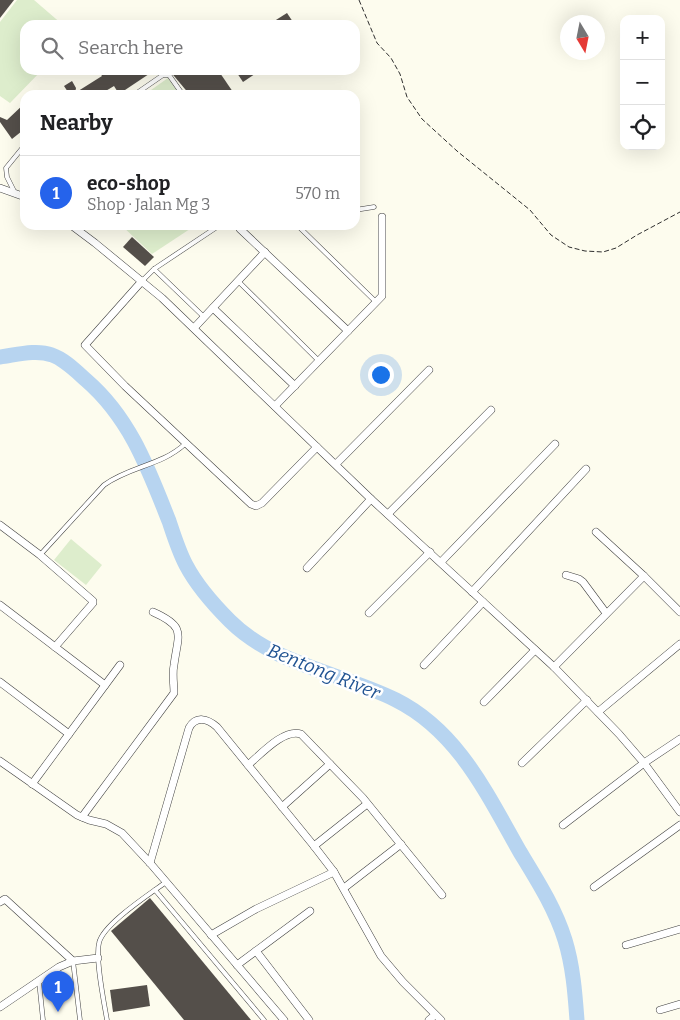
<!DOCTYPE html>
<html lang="en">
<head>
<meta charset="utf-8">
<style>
  :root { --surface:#fff; --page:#f6f6f6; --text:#202124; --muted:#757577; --line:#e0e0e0; --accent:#2563eb }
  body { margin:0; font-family:Bitter,serif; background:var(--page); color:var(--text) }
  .controls { position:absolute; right:15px; top:15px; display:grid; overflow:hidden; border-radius:10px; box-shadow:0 5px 20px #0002 }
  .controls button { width:45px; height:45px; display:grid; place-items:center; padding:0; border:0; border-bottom:1px solid var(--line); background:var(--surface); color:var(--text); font:25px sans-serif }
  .compass { position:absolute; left:560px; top:15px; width:45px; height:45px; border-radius:50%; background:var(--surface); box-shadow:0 5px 20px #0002; rotate:170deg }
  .you { position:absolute; left:380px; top:374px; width:18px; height:18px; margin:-12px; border:4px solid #fff; border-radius:50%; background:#1a73e8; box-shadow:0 0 0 8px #1a73e833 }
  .badge { display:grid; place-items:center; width:32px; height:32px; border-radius:50%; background:var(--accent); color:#fff; font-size:16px; font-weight:700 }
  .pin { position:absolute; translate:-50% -41px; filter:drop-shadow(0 1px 2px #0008) }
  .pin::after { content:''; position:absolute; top:26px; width:18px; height:15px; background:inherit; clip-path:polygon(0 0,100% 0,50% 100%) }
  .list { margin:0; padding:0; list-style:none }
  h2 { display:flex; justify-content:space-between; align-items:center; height:65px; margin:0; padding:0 20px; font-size:21px }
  h2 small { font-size:16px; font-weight:400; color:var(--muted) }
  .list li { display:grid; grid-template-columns:32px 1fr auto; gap:15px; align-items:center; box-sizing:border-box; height:75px; padding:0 20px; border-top:1px solid var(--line) }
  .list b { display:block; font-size:19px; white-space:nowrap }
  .list p { margin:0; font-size:16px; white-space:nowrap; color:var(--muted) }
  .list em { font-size:16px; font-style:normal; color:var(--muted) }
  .icon { flex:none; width:28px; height:28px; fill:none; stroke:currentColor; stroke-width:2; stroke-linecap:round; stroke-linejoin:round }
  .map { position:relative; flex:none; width:680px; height:1020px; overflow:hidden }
  .search { position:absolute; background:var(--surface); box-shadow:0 5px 20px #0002; left:20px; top:20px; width:340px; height:55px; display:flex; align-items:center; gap:12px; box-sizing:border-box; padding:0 18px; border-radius:15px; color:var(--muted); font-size:19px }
  .panel { position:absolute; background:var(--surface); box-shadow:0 5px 20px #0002; left:20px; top:90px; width:340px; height:140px; border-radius:15px }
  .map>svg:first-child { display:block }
  .pitch { fill:#ddedcc }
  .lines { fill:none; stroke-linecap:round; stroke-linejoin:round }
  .river { stroke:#b7d4f0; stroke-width:15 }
  .building { fill:#544f4a }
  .lane-casing { stroke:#404040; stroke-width:5 }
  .street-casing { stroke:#404040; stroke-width:8 }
  .path { stroke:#2f2f2f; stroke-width:1; stroke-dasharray:5 2.5; stroke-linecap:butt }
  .lane { stroke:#fff; stroke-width:4 }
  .street { stroke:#fff; stroke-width:7 }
  .labels { text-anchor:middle; stroke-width:5; stroke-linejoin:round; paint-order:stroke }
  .water-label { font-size:19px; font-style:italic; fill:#225493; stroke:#fff }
</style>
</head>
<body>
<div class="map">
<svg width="680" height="1020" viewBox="0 0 680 1020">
  <rect width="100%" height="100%" fill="#fdfcee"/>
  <g class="pitch">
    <polygon points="17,0 34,0 63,25 25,25 25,70 42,70 10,103 0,96 0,22"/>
    <polygon points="168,78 180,95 144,95"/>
    <polygon points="121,225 196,225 152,254"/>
    <polygon points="71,539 102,565 86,585 54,560"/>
  </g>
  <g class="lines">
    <path class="river" d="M0,357C16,355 36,349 52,355C64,359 76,371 86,380C130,418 148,468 169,521C174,536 179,552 186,565C197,586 214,605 230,621C274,665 342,673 396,700C458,731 487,794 520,852C537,880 555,908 565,940C573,966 575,993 577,1020"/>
  </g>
  <g class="building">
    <polygon points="0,0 14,0 0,18"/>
    <polygon points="287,13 295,25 268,25"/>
    <polygon points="98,70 155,70 119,94 114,86 99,95 70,95 64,86 72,81 76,88 75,93 102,76"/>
    <polygon points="169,70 218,70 235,95 190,95"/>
    <polygon points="235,70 261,70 243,82"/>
    <polygon points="25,103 25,126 21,130 22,131 12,139 0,122 0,117 7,120"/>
    <polygon points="132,237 154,257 145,266 123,247"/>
    <polygon points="150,898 251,1020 184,1020 111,931"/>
    <polygon points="147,985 150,1006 113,1012 110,990"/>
  </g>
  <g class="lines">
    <defs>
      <g id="lane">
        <polyline points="134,95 163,75 169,75 183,95"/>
        <polyline points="15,193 7,177 6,168 24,146"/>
        <polyline points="355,210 374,207"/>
        <polyline points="297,225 376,302"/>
        <polyline points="154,269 204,317"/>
        <polyline points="142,281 154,269 220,225"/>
        <polyline points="238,281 319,361"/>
        <path d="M40,555L104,485C130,466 161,466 185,444"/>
        <polyline points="155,890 264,1020"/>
        <polyline points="73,961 80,1020"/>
        <polyline points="39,981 43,1020"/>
        <path d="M107,1020C104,1002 95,959 99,943C103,924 150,894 166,882"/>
      </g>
      <g id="street">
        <polyline points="0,188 25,197"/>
        <polyline points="71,225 95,243 162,298 371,499 554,667 619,734 644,763 680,812"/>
        <polyline points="240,229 348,331"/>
        <polyline points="142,281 85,345 125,386 251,504 256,506 262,503 317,447"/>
        <polyline points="213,308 295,386"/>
        <polyline points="194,328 265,252"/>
        <polyline points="275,406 382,296 382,217"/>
        <polyline points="336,464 429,370"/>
        <polyline points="388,514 491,410"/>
        <polyline points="0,525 40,555 93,601 93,603 55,647"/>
        <polyline points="596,532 644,576 680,612"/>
        <polyline points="441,562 555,444"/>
        <polyline points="307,568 371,499"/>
        <polyline points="566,575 579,579 583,582 606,613"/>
        <polyline points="472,592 586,469"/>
        <polyline points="0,605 105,685"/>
        <polyline points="369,613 430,552"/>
        <polyline points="424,665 483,602"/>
        <polyline points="554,667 644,576"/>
        <polyline points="0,682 69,734"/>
        <polyline points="484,702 535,650"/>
        <polyline points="598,712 680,644"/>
        <polyline points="0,761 77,815 89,820 106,824 122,833 150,863 284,1020"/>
        <polyline points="522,763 587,700"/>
        <path d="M248,765C260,755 284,728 301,734L363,798L442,895"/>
        <polyline points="32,784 120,665"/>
        <polyline points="282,807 330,764"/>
        <path d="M82,817L174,693C174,684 172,674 174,665C178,634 187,627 153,612"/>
        <polyline points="563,825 644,763 680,739"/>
        <polyline points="314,846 367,804"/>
        <path d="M150,863L189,728C196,715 208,719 217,727L314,846L334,872L381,956L403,982L441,1020"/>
        <polyline points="594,887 680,825"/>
        <polyline points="344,888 401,844"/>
        <polyline points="0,902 5,899 73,961"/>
        <polyline points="211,935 256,909 334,872"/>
        <polyline points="626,945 680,929"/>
        <polyline points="256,951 309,1020"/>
        <polyline points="237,965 310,911"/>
        <polyline points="0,1007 59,967 73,961 98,958"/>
        <polyline points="660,1010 680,1004"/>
        <polyline points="429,1020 435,1015"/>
      </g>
    </defs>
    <use href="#lane" class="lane-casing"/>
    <use href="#street" class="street-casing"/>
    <polyline class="path" points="359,0 377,43 391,58 400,74 407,97 422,119 457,151 530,210 551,235 569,247 585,251 603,252 616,248 637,235 680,212"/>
    <use href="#lane" class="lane"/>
    <use href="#street" class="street"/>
  </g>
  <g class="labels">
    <g class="water-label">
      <text transform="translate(324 671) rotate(22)" y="7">Bentong River</text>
    </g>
  </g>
</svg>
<div class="controls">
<button>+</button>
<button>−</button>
<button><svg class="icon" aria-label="locate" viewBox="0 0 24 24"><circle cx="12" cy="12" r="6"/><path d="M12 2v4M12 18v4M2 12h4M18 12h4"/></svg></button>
</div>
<svg class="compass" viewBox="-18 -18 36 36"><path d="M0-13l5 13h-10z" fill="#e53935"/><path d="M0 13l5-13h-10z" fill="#757577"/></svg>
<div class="you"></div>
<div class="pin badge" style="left:58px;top:1012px">1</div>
<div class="search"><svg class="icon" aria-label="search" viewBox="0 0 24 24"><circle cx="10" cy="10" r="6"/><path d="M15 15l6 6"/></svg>Search here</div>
<section class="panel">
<h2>Nearby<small></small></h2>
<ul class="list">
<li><span class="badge">1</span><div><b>eco-shop</b><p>Shop · Jalan Mg 3</p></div><em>570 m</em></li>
</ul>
</section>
</div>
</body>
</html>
